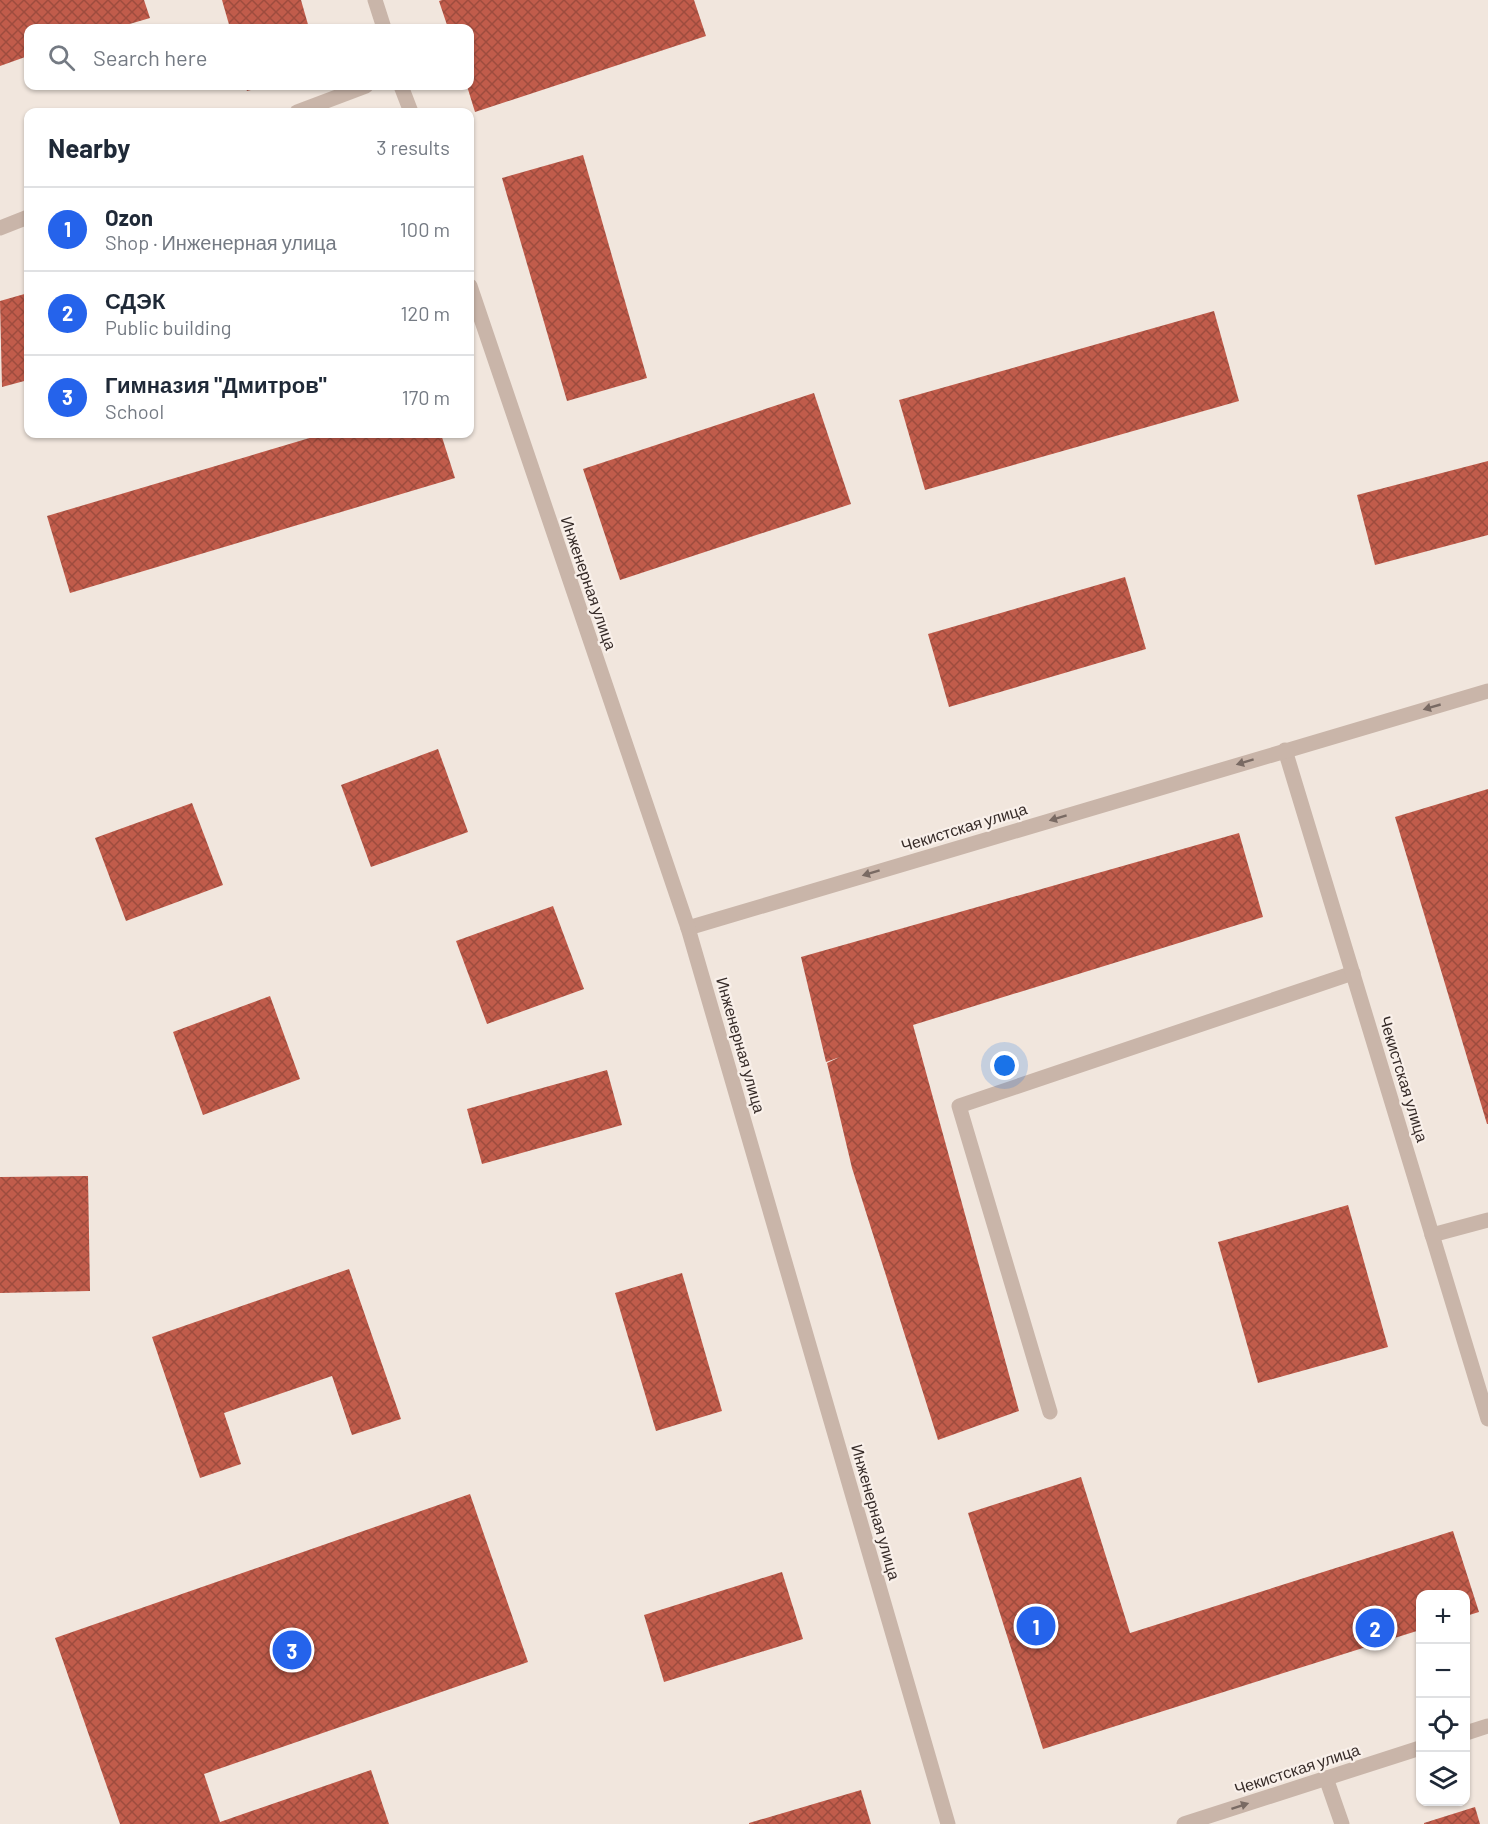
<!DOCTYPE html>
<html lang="en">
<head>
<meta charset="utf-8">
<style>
  :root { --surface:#fff; --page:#f2f2f3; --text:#1f2937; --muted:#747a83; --line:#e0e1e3; --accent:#2563eb }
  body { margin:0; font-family:Barlow,sans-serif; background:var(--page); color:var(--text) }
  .controls { position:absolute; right:18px; bottom:18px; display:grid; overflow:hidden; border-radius:12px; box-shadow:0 2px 4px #0004 }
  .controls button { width:54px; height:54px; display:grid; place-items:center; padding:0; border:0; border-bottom:2px solid var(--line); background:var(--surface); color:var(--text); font:30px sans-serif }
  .you { position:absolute; left:1005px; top:1066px; width:21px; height:21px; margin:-15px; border:4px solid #fff; border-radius:50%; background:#1a73e8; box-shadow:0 0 0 9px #1a73e833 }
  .badge { display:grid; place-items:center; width:39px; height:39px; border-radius:50%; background:var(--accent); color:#fff; font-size:20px; font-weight:700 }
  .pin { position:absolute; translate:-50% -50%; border:3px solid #fff; box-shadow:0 2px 6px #0006 }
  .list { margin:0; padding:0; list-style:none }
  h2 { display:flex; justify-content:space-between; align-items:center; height:78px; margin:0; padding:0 24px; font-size:26px }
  h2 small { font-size:20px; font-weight:400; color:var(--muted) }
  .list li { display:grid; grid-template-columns:39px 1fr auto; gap:18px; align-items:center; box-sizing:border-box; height:84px; padding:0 24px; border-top:2px solid var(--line) }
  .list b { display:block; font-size:22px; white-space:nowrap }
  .list p { margin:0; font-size:20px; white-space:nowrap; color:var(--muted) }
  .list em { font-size:20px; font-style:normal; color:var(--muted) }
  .icon { flex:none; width:33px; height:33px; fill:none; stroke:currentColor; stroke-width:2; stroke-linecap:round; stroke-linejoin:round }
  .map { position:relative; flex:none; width:1488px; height:1824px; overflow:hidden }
  .search { position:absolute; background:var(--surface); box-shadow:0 2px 4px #0004; left:24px; top:24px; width:450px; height:66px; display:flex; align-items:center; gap:15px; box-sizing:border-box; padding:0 21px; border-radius:12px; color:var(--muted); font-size:22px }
  .panel { position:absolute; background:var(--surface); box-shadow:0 2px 4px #0004; left:24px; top:108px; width:450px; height:330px; border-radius:12px }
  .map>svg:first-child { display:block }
  .building { fill:url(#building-cross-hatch) }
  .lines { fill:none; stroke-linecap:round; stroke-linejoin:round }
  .service { stroke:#c9b5a9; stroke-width:15 }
  .minor { stroke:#c9b5a9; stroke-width:15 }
  .tertiary { stroke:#c9b5a9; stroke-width:15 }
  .oneway { fill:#796a63 }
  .labels { text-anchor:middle; stroke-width:4.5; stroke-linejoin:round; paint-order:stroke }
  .street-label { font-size:16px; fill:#372c29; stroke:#f9f0ea }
</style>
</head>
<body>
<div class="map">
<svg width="1488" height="1824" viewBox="0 0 1488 1824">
  <defs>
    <pattern id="building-cross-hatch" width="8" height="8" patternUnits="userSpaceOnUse" patternTransform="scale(1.5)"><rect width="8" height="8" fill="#c15c4b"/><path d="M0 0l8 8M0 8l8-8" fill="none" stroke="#9e4c3e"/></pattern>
  </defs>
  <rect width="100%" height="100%" fill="#f1e6dd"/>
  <g class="building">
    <polygon points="0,0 144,0 150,18 116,28 28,28 28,56 0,66"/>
    <polygon points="222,0 301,0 309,28 230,28"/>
    <polygon points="442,0 694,0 706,36 475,112 467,86 470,86 470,28 448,28 439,1"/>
    <polygon points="245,86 266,86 247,91"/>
    <polygon points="583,155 647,378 567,401 502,178"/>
    <polygon points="28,293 28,380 2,387 0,301"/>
    <polygon points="1214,311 1239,401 925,490 899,400"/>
    <polygon points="814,393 851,504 620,580 583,469"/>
    <polygon points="323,434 441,434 455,478 70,593 47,516"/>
    <polygon points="1488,461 1488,535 1375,565 1357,495"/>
    <polygon points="1125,577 1146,649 949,707 928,634"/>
    <polygon points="438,749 468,832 371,867 341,785"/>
    <polygon points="1488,789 1488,1124 1487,1124 1395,817"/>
    <polygon points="192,803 223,885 126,921 95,838"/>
    <polygon points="1239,833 1263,917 913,1025 1019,1411 938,1440 852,1168 827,1063 840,1057 826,1062 801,957"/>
    <polygon points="553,906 584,989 487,1024 456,941"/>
    <polygon points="270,996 300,1079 203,1115 173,1032"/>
    <polygon points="607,1070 622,1125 482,1164 467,1109"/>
    <polygon points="88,1176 90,1291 0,1293 0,1177"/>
    <polygon points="1348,1205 1388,1347 1258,1383 1218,1242"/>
    <polygon points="349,1269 401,1419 352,1435 332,1376 224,1413 241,1464 200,1478 152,1337"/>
    <polygon points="682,1273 722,1411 656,1431 615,1293"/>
    <polygon points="1081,1477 1130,1633 1453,1531 1479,1612 1466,1616 1466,1594 1420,1594 1420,1630 1043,1749 968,1513"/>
    <polygon points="470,1494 528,1662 204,1774 220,1822 371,1770 389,1824 120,1824 55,1638"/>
    <polygon points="782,1572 803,1639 664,1682 644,1615"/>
    <polygon points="861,1790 871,1824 749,1824 749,1823"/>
    <polygon points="1475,1807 1480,1824 1424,1824 1424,1823"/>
  </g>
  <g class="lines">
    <g class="service">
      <polyline points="1432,1235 1488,1220"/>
      <polyline points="1050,1412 959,1106 1353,973"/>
    </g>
    <g class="minor">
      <polyline points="297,112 366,86"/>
      <polyline points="0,228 28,217"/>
      <polyline points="1285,750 1488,1419"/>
      <polyline points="688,928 1488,691"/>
      <polyline points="1466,1733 1488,1726"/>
      <polyline points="1326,1778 1342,1824"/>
      <polyline points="1184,1824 1420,1748"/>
    </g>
    <g class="tertiary">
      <polyline points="375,0 384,28"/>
      <polyline points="401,86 411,112"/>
      <polyline points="470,286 688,928 948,1824"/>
    </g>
  </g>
  <defs><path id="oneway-solid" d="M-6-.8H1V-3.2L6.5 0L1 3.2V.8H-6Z" transform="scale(1.5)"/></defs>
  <g class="oneway">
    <use href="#oneway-solid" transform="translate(1432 707) rotate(164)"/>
    <use href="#oneway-solid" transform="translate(1245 762) rotate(163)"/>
    <use href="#oneway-solid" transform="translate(1058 818) rotate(163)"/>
    <use href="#oneway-solid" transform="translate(871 873) rotate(163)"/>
    <use href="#oneway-solid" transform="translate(1240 1806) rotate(-18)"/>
  </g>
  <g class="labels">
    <g class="street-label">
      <text transform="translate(589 583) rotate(71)" y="6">Инженерная улица</text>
      <text transform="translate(964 827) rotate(-17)" y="6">Чекистская улица</text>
      <text transform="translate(741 1045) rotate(74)" y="6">Инженерная улица</text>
      <text transform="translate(1404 1079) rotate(73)" y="6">Чекистская улица</text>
      <text transform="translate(876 1512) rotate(74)" y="6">Инженерная улица</text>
      <text transform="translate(1297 1769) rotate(-18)" y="6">Чекистская улица</text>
    </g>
  </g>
</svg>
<div class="controls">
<button>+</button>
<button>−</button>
<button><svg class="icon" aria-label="locate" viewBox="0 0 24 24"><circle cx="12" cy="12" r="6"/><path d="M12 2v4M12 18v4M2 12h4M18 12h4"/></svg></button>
<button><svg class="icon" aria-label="layers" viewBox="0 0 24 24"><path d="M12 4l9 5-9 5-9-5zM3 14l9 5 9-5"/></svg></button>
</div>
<div class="you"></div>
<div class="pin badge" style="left:1036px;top:1626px">1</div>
<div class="pin badge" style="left:1375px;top:1628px">2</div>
<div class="pin badge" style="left:292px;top:1650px">3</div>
<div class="search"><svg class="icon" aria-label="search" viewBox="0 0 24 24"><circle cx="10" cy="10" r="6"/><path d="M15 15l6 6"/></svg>Search here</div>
<section class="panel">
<h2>Nearby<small>3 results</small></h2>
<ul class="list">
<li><span class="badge">1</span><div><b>Ozon</b><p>Shop · Инженерная улица</p></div><em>100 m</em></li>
<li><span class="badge">2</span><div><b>СДЭК</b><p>Public building</p></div><em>120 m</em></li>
<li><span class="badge">3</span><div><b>Гимназия &quot;Дмитров&quot;</b><p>School</p></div><em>170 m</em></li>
</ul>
</section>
</div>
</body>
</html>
